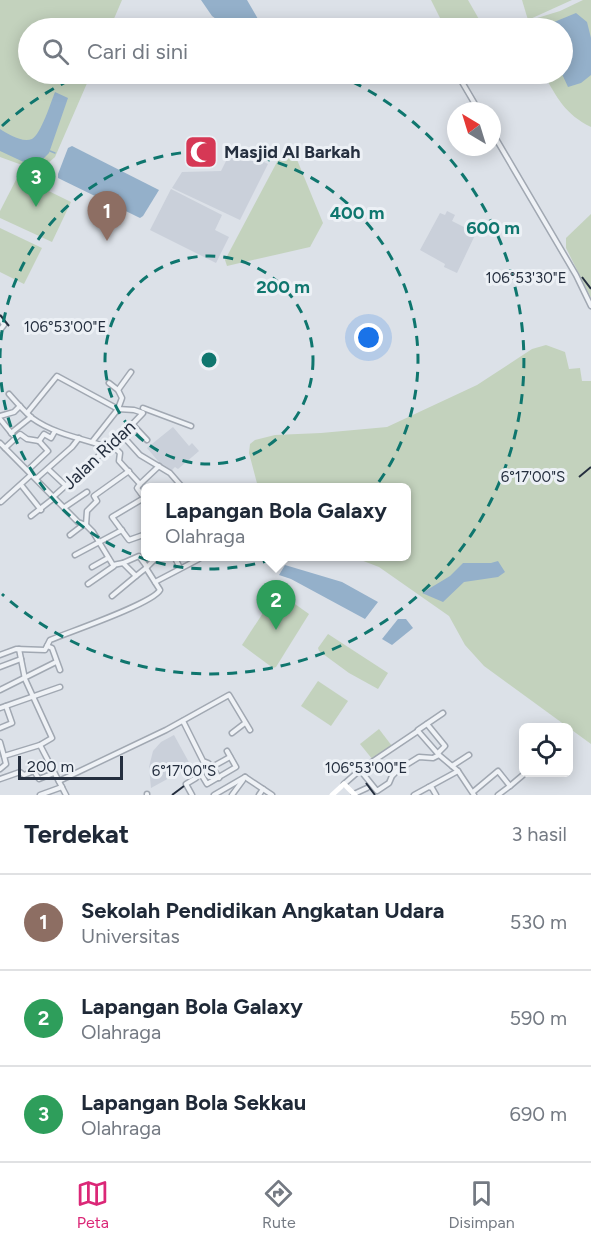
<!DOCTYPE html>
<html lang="id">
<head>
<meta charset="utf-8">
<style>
  :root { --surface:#fff; --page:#f6f6f7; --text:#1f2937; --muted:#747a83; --line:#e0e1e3; --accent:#db2777 }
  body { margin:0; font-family:Figtree,sans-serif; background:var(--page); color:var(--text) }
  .controls { position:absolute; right:18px; bottom:18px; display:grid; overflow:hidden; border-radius:9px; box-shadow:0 3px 15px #0003 }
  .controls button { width:54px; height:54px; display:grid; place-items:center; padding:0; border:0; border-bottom:2px solid var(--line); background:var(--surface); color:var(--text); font:30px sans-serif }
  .compass { position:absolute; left:447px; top:102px; width:54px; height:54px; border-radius:50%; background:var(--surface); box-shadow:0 3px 15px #0003; rotate:322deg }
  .scale { position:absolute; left:18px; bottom:15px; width:105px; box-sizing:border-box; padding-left:6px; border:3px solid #252f3f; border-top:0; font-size:16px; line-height:21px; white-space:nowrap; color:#252f3f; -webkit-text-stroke:4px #ecf0f5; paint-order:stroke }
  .you { position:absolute; left:369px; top:338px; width:21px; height:21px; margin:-15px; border:4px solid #fff; border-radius:50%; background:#1a73e8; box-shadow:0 0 0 9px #1a73e833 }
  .badge { display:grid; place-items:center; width:39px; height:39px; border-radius:50%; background:var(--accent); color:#fff; font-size:20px; font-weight:700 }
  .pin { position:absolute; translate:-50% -50px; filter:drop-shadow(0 2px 3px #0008) }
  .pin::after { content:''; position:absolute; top:32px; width:21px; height:18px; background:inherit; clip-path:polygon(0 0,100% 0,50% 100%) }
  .popup { position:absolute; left:141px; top:483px; width:270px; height:78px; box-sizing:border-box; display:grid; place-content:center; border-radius:9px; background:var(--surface); filter:drop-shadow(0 2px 4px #0005); font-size:20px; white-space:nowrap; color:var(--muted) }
  .popup b { font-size:22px; color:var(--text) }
  .popup::after { content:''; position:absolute; left:50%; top:100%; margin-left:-12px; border:12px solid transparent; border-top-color:var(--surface) }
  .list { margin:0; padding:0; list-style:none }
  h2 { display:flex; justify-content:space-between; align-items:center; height:78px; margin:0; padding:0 24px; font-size:26px }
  h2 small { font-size:20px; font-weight:400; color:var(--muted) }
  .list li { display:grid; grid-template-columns:39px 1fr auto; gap:18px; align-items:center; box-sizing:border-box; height:96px; padding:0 24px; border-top:2px solid var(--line) }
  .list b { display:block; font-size:22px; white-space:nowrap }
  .list p { margin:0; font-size:20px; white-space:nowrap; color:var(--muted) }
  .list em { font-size:20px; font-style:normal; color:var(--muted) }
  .icon { flex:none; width:33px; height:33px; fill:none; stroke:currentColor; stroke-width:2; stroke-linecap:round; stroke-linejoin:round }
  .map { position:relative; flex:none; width:591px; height:795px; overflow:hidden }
  .search { position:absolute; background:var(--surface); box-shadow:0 3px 15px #0003; left:18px; right:18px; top:18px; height:66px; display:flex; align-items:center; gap:15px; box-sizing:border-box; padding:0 21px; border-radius:33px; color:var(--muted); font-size:22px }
  .sheet { height:366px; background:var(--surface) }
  nav { display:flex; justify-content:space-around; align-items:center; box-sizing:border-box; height:84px; border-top:2px solid var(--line); background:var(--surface); font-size:16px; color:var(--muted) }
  nav a { display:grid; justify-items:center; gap:3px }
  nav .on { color:var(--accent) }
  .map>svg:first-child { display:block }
  .built { fill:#cad0da }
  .green { fill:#c3d2bd }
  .water { fill:#94b0ca }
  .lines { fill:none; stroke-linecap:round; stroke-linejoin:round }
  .stream { stroke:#94b0ca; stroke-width:1.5 }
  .street-casing { stroke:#a1a8b2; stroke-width:7 }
  .street { stroke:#eff2f6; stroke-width:4 }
  .secondary { stroke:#fff; stroke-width:5 }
  .ticks { fill:none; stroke:#252f3f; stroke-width:2 }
  .ring { fill:none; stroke:#0f766e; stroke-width:3; stroke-dasharray:10 8 }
  .labels { text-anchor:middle; stroke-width:6; stroke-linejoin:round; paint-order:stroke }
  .poi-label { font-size:18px; font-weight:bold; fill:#252f3f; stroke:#ecf0f5; text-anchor:start }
  .street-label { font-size:18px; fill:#252f3f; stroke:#ecf0f5 }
  .ticks-label { font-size:15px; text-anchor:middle; fill:#252f3f; stroke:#ecf0f5; stroke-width:6; stroke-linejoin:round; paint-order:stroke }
  .centre { fill:#0f766e; stroke:#ecf0f5; stroke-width:3 }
  .ring-label { font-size:18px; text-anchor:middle; font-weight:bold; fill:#0f766e; stroke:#ecf0f5; stroke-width:6; stroke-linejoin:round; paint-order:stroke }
</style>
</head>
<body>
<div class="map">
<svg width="591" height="795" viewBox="0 0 591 795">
  <rect width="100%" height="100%" fill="#dce1e8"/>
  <g class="built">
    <polygon points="233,147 268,164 240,220 172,188 182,172 221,171"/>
    <polygon points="171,189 222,215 215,230 229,237 216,263 150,230"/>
    <polygon points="447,211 455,215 452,221 476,233 457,273 444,267 445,264 420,250 440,213 445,215"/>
    <polygon points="173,427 189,446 192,443 199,451 178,469 175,467 171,471 164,468 147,448"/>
    <polygon points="174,735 191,766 151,788 149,767 153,751 161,742"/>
  </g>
  <g class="green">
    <polygon points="0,0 122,0 110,28 28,28 28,74 91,74 55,157 46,165 33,169 0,157"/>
    <polygon points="431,0 468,0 484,28 445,28"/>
    <polygon points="522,0 572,0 528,20"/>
    <path d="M583,0H591V127C566,115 556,97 544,74H562V28H521L524,22L560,11Z"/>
    <polygon points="286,145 291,145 323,223 310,247 227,266 225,260"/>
    <polygon points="18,176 71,202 52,242 0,218 0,211"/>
    <polygon points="591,214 591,298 566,248 566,238"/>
    <polygon points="0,228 42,248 24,284 0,272"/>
    <polygon points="546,345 565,352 569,369 580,368 582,381 591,381 591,744 484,666 465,645 449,616 379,567 353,557 406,556 406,488 258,487 249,453 250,444 255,440 275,435 321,433 387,427 477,385 532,349"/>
    <polygon points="278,592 309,614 276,667 273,668 242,645 276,593"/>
    <polygon points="328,634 388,673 378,689 349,673 319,651 318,648"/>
    <polygon points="318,681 348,701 331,726 301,706"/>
    <polygon points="379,729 392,746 373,760 360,744"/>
  </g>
  <g class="water">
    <polygon points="201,0 247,0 258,19 273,28 228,28 212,16"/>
    <polygon points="576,13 587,22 591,38 591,75 581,83 568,87 562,74 562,28 543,28 542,27"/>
    <path d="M55,92L68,98L49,153L43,159L30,165L0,151V129C8,134 22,143 32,139C41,134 51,102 55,92Z"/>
    <polygon points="72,146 159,190 143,216 140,218 58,178 58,174 68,148"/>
    <polygon points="498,561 505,572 498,577 464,582 443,602 422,593 450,576 463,563 491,563"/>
    <polygon points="285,565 342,582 378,602 365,619 291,579 279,575"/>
    <polygon points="398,619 406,619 413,628 392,645 382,639"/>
  </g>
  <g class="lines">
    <polyline class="stream" points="50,151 55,153"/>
    <defs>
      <g id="street">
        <polyline points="462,82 479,111"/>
        <polyline points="492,132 576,275 591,306"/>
        <polyline points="0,318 4,325 0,330"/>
        <polyline points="118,390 131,372"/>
        <path d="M9,394C16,402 24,411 32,418C54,434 83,439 108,447"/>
        <polyline points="143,408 191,426"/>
        <polyline points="27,413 57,376 118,409"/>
        <polyline points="0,416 14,412 20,406"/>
        <polyline points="0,419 13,435"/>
        <polyline points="133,425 147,440"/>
        <polyline points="11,433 31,417"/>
        <polyline points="122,435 140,455 170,473 183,488"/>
        <polyline points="39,441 44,434 51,438 55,431"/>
        <polyline points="92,442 118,409 122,398 118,390 109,383"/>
        <path d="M0,443L78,522L86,525L93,532L113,565L123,563L136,576L146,568L160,590C152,604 69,632 50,640L45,650L16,649L0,655"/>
        <polyline points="111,444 120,453 119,461 140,484 137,488 145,499"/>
        <polyline points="5,448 20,434 27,439 39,441"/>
        <polyline points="48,469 65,485"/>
        <polyline points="28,470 48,451 39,441"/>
        <polyline points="37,478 72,447 79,438"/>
        <polyline points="140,484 159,466"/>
        <polyline points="22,486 41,510"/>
        <polyline points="53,497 122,435 143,413 134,410 118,409"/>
        <polyline points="144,498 112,517 129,540 146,534"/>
        <polyline points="1,502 32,474"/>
        <polyline points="65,507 87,492"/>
        <polyline points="31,516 54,498"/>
        <polyline points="86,525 87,511 97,501 94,496 129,471"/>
        <polyline points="70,535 83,525"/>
        <polyline points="75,555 122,530"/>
        <polyline points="174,556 180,568"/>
        <polyline points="123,563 139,556 147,567"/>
        <polyline points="92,567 108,558"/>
        <polyline points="146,568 158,556"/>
        <polyline points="155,582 199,559 200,556"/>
        <polyline points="88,584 114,566"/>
        <polyline points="112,596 136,576"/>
        <polyline points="47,646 52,648 60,670"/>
        <polyline points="0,667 21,659"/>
        <polyline points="0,690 56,662"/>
        <polyline points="0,708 60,687"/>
        <polyline points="183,721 203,761 208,763 212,767"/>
        <polyline points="427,724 445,746 438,753"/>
        <polyline points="0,728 12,723 6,706"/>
        <polyline points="418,730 443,713"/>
        <polyline points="232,733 245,723"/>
        <polyline points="0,742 4,756 40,745 52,738 25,679 19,649"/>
        <polyline points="40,745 66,795"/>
        <polyline points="452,766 469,755"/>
        <polyline points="0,769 6,764 4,756"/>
        <polyline points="198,769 207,784 236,767 227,751"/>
        <polyline points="360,770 377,791 389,783 392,776 398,770 419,757 433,758 439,755"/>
        <polyline points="245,777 272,795"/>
        <polyline points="219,778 212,767 230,757"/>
        <polyline points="0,779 20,772 24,775 34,771 39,779 54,773"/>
        <polyline points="59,781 166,730 229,695 250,730"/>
        <polyline points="344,784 360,770 418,731 439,755 458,771 474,795"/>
        <polyline points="510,786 523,775"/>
        <polyline points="429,787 432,788 436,795"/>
        <polyline points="473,792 498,771 510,786 498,795"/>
        <polyline points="147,794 147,795"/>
        <polyline points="354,794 367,788"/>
        <polyline points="40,795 62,787"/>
        <polyline points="192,795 186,784 196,778"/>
        <polyline points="214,795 245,777"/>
        <polyline points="232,795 243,780"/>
        <polyline points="259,795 263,789"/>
        <polyline points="414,795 458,771"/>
      </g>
    </defs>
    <use href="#street" class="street-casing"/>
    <use href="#street" class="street"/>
    <polyline class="secondary" points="332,795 344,784 355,795"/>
  </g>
  <path class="ticks" d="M582,277L591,289M0,315L9,326M579,477L591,467M366,783L375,795M172,795L184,786"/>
  <g class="ring">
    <circle cx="209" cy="360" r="104"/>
    <path d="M0 358A209 209 0 1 1 0 362"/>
    <path d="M2 126A313 313 0 0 1 82 74M336 74A313 313 0 1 1 2 594"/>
  </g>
  <defs>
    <symbol id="mosque-square" viewBox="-11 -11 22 22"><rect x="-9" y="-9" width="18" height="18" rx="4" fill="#d63855" stroke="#ecf0f5"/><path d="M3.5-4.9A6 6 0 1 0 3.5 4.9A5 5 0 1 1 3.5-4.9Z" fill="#fff"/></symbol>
  </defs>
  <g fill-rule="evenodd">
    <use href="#mosque-square" x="182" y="133" width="38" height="38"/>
  </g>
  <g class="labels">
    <g class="poi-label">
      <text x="224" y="158">Masjid Al Barkah</text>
    </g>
    <g class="street-label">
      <text transform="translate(99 455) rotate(-43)" y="6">Jalan Ridan</text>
    </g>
  </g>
  <g class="ticks-label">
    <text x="526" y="283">106°53'30"E</text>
    <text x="65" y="332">106°53'00"E</text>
    <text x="533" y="482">6°17'00"S</text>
    <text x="366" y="773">106°53'00"E</text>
    <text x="184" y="776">6°17'00"S</text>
  </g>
  <circle cx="209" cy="360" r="9" class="centre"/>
  <g class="ring-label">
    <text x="357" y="219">400 m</text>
    <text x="493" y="234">600 m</text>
    <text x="283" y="293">200 m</text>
  </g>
</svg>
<div class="controls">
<button><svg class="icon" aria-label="locate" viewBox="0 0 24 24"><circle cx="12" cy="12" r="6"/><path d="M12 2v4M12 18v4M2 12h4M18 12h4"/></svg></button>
</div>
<svg class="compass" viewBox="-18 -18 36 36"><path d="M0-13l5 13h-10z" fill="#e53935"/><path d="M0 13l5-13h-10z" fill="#747a83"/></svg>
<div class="scale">200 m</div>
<div class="you"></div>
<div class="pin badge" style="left:107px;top:241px;background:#8d6e63">1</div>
<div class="pin badge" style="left:276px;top:630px;background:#2e9e5b">2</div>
<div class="popup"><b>Lapangan Bola Galaxy</b>Olahraga</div>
<div class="pin badge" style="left:36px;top:207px;background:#2e9e5b">3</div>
<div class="search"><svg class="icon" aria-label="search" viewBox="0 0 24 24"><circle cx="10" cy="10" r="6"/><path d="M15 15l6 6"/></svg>Cari di sini</div>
</div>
<section class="sheet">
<h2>Terdekat<small>3 hasil</small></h2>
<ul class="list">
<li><span class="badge" style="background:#8d6e63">1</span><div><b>Sekolah Pendidikan Angkatan Udara</b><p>Universitas</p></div><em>530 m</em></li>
<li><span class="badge" style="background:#2e9e5b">2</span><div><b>Lapangan Bola Galaxy</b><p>Olahraga</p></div><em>590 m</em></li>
<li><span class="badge" style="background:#2e9e5b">3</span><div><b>Lapangan Bola Sekkau</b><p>Olahraga</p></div><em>690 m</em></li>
</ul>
</section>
<nav>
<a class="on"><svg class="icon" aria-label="map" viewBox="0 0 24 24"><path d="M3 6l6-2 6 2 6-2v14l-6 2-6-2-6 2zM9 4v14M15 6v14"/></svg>Peta</a>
<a><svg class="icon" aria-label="directions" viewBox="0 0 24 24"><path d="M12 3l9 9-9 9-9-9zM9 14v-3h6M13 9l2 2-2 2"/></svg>Rute</a>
<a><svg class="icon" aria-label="saved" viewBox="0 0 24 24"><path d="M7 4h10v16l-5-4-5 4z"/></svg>Disimpan</a>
</nav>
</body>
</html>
